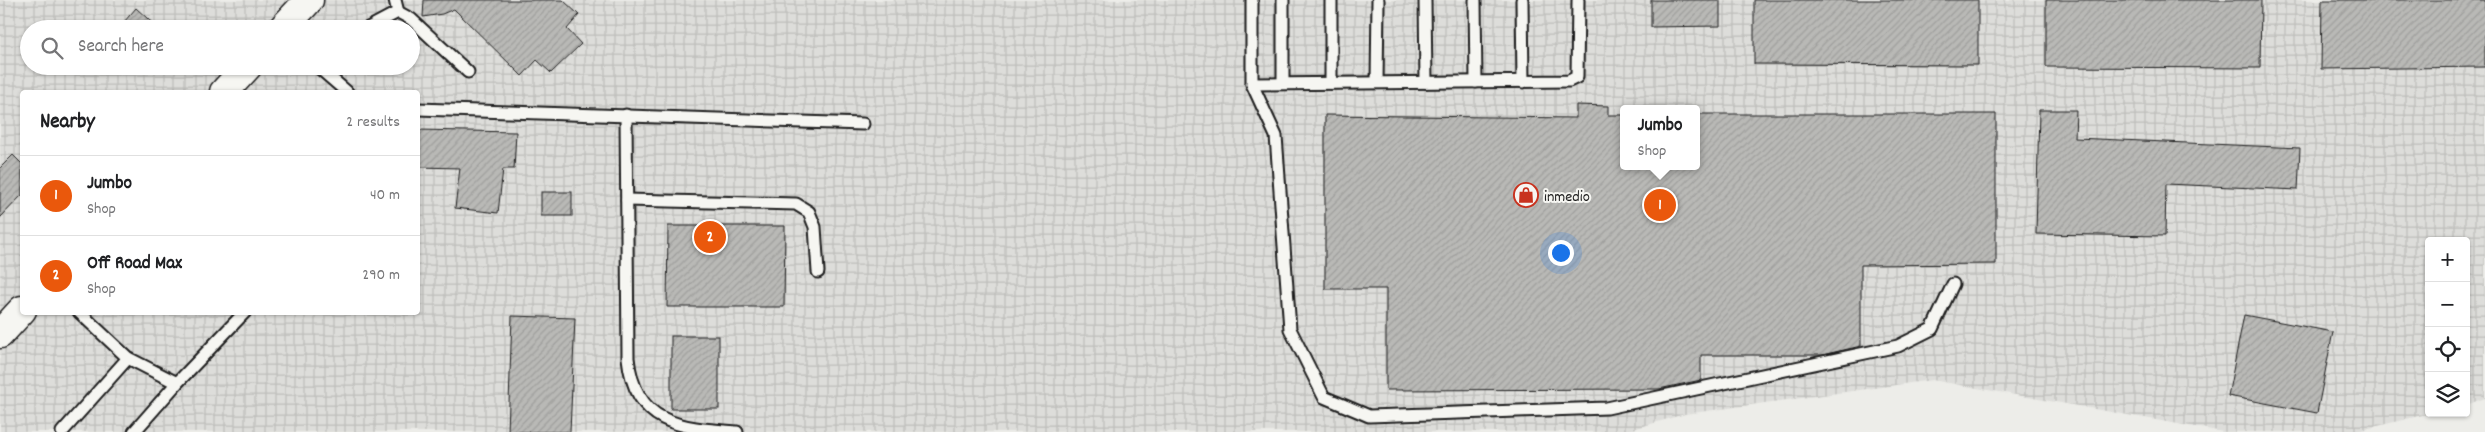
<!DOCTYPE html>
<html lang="en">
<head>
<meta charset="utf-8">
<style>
  :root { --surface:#fff; --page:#f2f2f2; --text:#202124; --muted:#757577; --line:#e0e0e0; --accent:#ea580c }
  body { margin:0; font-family:Dekko,sans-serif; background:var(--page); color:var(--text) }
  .controls { position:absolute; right:15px; bottom:15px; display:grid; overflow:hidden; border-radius:5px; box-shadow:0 1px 4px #0004 }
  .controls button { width:45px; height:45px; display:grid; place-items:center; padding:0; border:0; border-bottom:1px solid var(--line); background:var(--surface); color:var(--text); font:25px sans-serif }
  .you { position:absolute; left:1560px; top:252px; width:18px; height:18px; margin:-12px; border:4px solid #fff; border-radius:50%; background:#1a73e8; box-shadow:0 0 0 8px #1a73e833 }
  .badge { display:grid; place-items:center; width:32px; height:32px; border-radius:50%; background:var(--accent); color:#fff; font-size:16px; font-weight:700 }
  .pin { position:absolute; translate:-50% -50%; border:2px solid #fff; box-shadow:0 1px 5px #0006 }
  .popup { position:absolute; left:1620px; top:105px; width:80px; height:65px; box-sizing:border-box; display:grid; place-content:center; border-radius:5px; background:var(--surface); filter:drop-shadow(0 1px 4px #0005); font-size:16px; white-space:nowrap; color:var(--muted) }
  .popup b { font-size:19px; color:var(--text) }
  .popup::after { content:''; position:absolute; left:50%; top:100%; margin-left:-10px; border:10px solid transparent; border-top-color:var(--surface) }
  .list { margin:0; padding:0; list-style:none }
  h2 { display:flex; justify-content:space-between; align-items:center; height:65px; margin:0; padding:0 20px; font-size:21px }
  h2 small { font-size:16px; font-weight:400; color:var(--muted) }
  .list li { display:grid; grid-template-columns:32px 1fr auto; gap:15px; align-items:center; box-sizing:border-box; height:80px; padding:0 20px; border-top:1px solid var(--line) }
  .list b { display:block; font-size:19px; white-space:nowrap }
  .list p { margin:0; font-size:16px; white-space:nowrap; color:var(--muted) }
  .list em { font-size:16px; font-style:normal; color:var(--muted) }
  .icon { flex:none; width:28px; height:28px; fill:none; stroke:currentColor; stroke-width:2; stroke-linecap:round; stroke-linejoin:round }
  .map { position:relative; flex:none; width:2485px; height:432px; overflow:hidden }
  .search { position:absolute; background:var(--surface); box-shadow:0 1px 4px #0004; left:20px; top:20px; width:400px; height:55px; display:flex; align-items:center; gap:12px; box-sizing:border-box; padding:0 18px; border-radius:28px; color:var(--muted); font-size:19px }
  .panel { position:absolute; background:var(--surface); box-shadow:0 1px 4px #0004; left:20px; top:90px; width:400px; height:225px; border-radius:5px }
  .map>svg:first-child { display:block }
  .industrial { fill:url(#industrial-grid); fill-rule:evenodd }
  .building { fill:url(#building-hatch); stroke:#1c1c1c }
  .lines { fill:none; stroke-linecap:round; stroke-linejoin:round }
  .lane-casing { stroke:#1c1c1c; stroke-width:15 }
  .primary-casing { stroke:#1c1c1c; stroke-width:31 }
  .lane { stroke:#f6f6f2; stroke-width:11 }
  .primary { stroke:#f6f6f2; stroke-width:28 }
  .labels { text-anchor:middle; stroke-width:4; stroke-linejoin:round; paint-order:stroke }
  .poi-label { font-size:16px; fill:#1c1c1c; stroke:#f6f6f2; text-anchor:start }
</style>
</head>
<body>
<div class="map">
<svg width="2485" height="432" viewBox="0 0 2485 432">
  <defs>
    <pattern id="industrial-grid" width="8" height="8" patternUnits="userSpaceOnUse" patternTransform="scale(1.25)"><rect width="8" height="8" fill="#ddddda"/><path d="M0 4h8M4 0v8" fill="none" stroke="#bdbdba"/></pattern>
    <pattern id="building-hatch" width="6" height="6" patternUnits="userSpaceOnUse" patternTransform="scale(1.25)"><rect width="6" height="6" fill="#b9b9b6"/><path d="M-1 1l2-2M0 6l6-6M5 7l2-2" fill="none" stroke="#9e9e9c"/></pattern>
  </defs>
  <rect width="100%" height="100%" fill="#edede9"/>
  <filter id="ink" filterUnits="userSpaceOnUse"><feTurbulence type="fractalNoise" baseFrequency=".02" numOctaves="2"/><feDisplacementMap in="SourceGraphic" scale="10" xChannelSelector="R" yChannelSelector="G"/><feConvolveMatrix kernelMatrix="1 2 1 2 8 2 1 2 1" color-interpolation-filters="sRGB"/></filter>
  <g filter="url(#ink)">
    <path class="industrial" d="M0,0H2485V398L2466,405V241H2429V413H2431L2353,432H2223L1932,380L1685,414L1623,432H0ZM29,29H411V66H29ZM22,92H418V312H22ZM1624,109H1696V166H1624Z"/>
    <g class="building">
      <polygon points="424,0 563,0 579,15 567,29 581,44 551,73 537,60 522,76 454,9 442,14 423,17"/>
      <polygon points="1651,0 1720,0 1720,26 1651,27"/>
      <polygon points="1754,0 1978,0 1978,65 1754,64"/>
      <polygon points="2046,0 2261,0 2260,68 2046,67"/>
      <polygon points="2322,0 2485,0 2485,67 2321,69"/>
      <polygon points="136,8 159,29 118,29"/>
      <polygon points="1576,105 1608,106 1608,115 1624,115 1624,166 1696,166 1696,114 1996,114 1996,264 1861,265 1861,346 1822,355 1701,355 1701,380 1659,389 1386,390 1386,289 1325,289 1325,115 1576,118"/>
      <polygon points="2039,110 2076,110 2075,138 2300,148 2298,190 2166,184 2165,236 2036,234"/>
      <polygon points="418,130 516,132 514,169 503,169 498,213 455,208 460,168 418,167"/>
      <polygon points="13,155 22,164 22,195 0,218 0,168"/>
      <rect x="541" y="192" width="31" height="24"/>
      <polygon points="668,226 785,226 784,307 667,307"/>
      <polygon points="2244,315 2333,332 2317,413 2228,396"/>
      <polygon points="512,316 575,318 570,432 508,432"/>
      <rect x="671" y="336" width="48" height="73"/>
    </g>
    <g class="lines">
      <defs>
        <g id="lane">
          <polyline points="395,0 398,12 411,19 468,72"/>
          <polyline points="1252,0 1252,84 1276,136 1290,329 1324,397 1369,416 1607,408 1898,346 1932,329 1953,284"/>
          <polyline points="1283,0 1283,83"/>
          <polyline points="1425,0 1426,82"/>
          <polyline points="1475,0 1476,82"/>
          <polyline points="1522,0 1523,82"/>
          <polyline points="366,29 398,12"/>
          <polyline points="317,66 347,92"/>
          <polyline points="1377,82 1378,0"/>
          <polyline points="1331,83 1331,0"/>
          <polyline points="1252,84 1569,81 1577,77 1578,0"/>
          <polyline points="418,109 863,124"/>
          <path d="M626,115L628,358C635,426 682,428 737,432"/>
          <polyline points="627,200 796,204 809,212 815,227 818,272"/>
          <polyline points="79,312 128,358 177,383"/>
          <polyline points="62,432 128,358"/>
          <polyline points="134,432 177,383 245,312"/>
        </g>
        <g id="primary">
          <polyline points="282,29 309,0"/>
          <polyline points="224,92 248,66"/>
          <polyline points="0,334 22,310"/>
        </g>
      </defs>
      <use href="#lane" class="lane-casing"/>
      <use href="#primary" class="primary-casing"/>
      <use href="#lane" class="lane"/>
      <use href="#primary" class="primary"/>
    </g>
  </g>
  <defs>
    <symbol id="shop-ring" viewBox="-11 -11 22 22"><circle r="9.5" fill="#f6f6f2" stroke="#c8321e" stroke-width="1.5"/><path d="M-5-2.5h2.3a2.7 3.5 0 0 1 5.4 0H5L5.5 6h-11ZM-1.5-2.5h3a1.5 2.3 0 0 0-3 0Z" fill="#c8321e"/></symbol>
  </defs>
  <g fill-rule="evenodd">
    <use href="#shop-ring" x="1512" y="181" width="28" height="28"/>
  </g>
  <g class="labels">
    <g class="poi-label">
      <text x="1544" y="201">inmedio</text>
    </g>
  </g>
</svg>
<div class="controls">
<button>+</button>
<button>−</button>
<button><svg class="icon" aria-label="locate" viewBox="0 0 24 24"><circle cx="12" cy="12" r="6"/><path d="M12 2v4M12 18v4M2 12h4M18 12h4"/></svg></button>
<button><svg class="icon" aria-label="layers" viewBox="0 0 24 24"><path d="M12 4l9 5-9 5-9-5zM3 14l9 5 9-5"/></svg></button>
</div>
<div class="you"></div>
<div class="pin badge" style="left:1660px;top:205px">1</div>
<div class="popup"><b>Jumbo</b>Shop</div>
<div class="pin badge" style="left:710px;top:237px">2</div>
<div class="search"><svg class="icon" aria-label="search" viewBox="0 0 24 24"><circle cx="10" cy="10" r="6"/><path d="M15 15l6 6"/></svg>Search here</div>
<section class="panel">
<h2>Nearby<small>2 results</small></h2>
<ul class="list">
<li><span class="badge">1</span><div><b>Jumbo</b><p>Shop</p></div><em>40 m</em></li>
<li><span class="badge">2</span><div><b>Off Road Max</b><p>Shop</p></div><em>290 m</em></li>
</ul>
</section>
</div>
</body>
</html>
